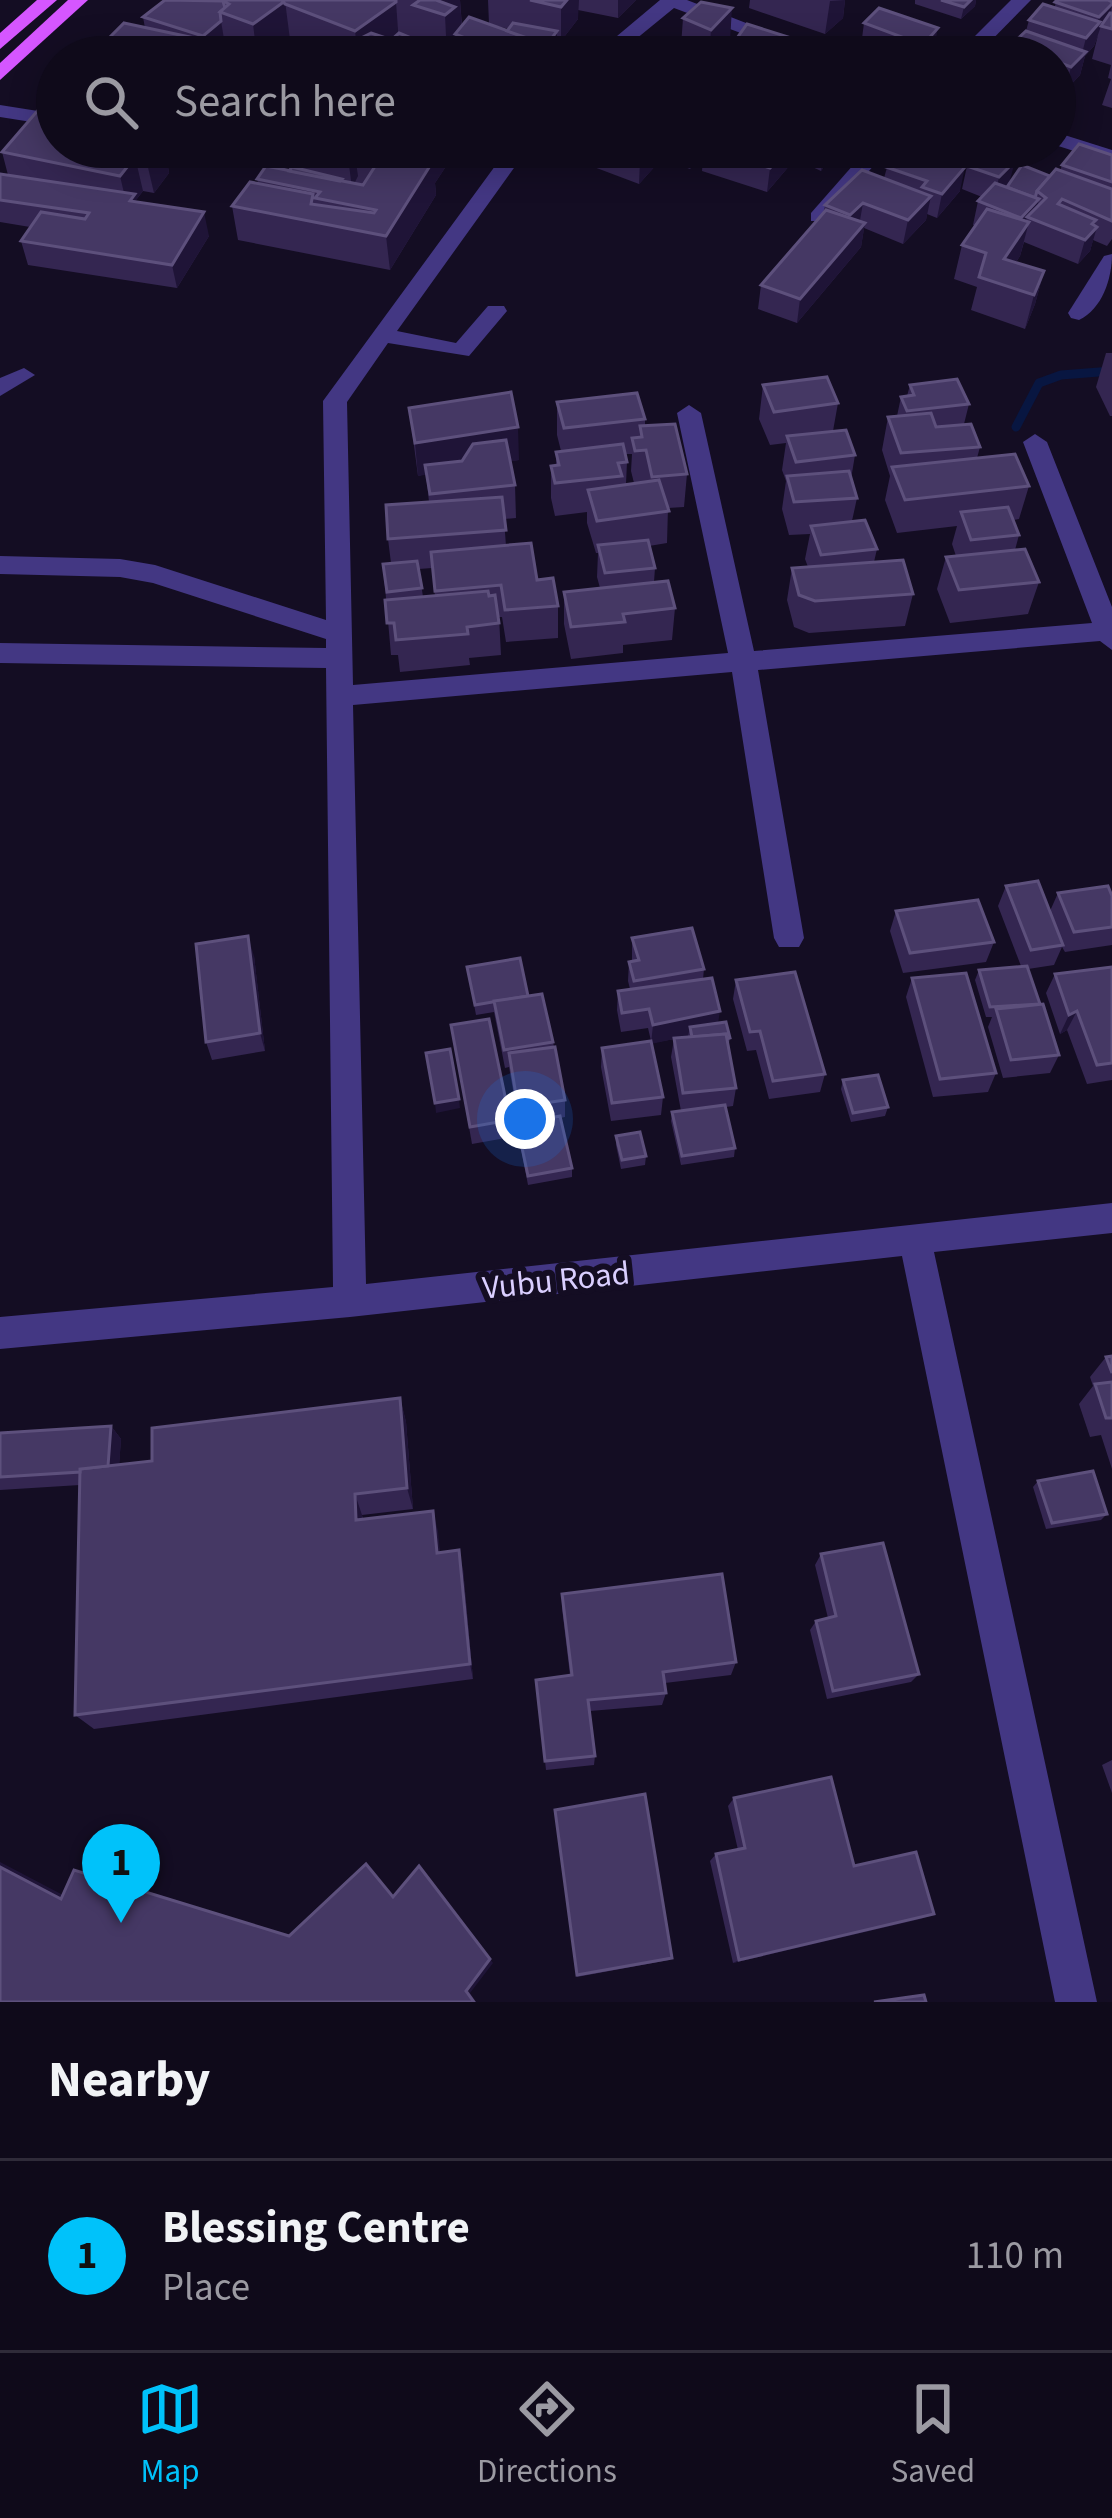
<!DOCTYPE html>
<html lang="en">
<head>
<meta charset="utf-8">
<style>
  :root { --surface:#0f0a1a; --page:#181323; --text:#f1f3f6; --muted:#9b9aa2; --line:#2f2b39; --accent:#00c2fa }
  body { margin:0; font-family:"Source Sans 3",sans-serif; background:var(--page); color:var(--text) }
  .you { position:absolute; left:525px; top:1119px; width:42px; height:42px; margin:-30px; border:9px solid #fff; border-radius:50%; background:#1a73e8; box-shadow:0 0 0 18px #1a73e833 }
  .badge { display:grid; place-items:center; width:78px; height:78px; border-radius:50%; background:var(--accent); color:#111; font-size:39px; font-weight:700 }
  .pin { position:absolute; translate:-50% -99px; filter:drop-shadow(0 3px 6px #0008) }
  .pin::after { content:''; position:absolute; top:63px; width:42px; height:36px; background:inherit; clip-path:polygon(0 0,100% 0,50% 100%) }
  .list { margin:0; padding:0; list-style:none }
  h2 { display:flex; justify-content:space-between; align-items:center; height:156px; margin:0; padding:0 48px; font-size:51px }
  h2 small { font-size:39px; font-weight:400; color:var(--muted) }
  .list li { display:grid; grid-template-columns:78px 1fr auto; gap:36px; align-items:center; box-sizing:border-box; height:192px; padding:0 48px; border-top:3px solid var(--line) }
  .list b { display:block; font-size:45px; white-space:nowrap }
  .list p { margin:0; font-size:39px; white-space:nowrap; color:var(--muted) }
  .list em { font-size:39px; font-style:normal; color:var(--muted) }
  .icon { flex:none; width:66px; height:66px; fill:none; stroke:currentColor; stroke-width:2; stroke-linecap:round; stroke-linejoin:round }
  .map { position:relative; flex:none; width:1112px; height:2002px; overflow:hidden }
  .search { position:absolute; background:var(--surface); box-shadow:0 6px 30px #0003; left:36px; right:36px; top:36px; height:132px; display:flex; align-items:center; gap:30px; box-sizing:border-box; padding:0 42px; border-radius:66px; color:var(--muted); font-size:45px }
  .sheet { height:348px; background:var(--surface) }
  nav { display:flex; justify-content:space-around; align-items:center; box-sizing:border-box; height:168px; border-top:3px solid var(--line); background:var(--surface); font-size:33px; color:var(--muted) }
  nav a { display:grid; justify-items:center; gap:6px }
  nav .on { color:var(--accent) }
  .map>svg:first-child { display:block }
  .lines { fill:none; stroke-linecap:round; stroke-linejoin:round }
  .stream { stroke:#081641; stroke-width:9 }
  .minor { fill:#433783; fill-rule:evenodd }
  .major { fill:#d556ff; fill-rule:evenodd }
  .wall { fill:#342651; fill-rule:evenodd }
  .shaded-wall { fill:#1f1437 }
  .building { fill:#453864; stroke:#5d507c; stroke-width:3 }
  .labels { text-anchor:middle; stroke-width:12; stroke-linejoin:round; paint-order:stroke }
  .street-label { font-size:33px; fill:#dacfff; stroke:#140d23 }
</style>
</head>
<body>
<div class="map">
<svg width="1112" height="2002" viewBox="0 0 1112 2002">
  <rect width="100%" height="100%" fill="#140d23"/>
  <g class="lines">
    <polyline class="stream" points="1016,427 1039,383 1061,375 1112,371"/>
    <g class="minor">
      <polygon points="660,0 687,0 833,57 805,57 674,8 614,57 592,57"/>
      <polygon points="1011,0 1031,0 975,57 954,57"/>
      <polygon points="0,105 57,114 57,126 0,117"/>
      <polygon points="1055,132 1112,150 1112,163 1055,145"/>
      <polygon points="509,147 529,147 397,331 456,343 488,306 504,306 507,311 469,356 388,343 347,402 353,685 728,653 677,413 689,405 701,413 754,651 1092,623 1023,442 1035,434 1047,442 1112,607 1112,650 1100,641 758,670 804,938 799,947 779,947 774,938 732,672 353,705 366,1284 1112,1203 1112,1233 934,1252 1097,2002 1055,2002 902,1256 350,1317 0,1349 0,1317 333,1287 326,668 0,663 0,643 326,648 326,639 153,583 120,577 0,574 0,556 120,559 155,565 326,620 323,401"/>
      <polygon points="869,147 890,147 825,221 811,221 811,213"/>
      <path d="M1112,254C1112,279 1102,309 1079,320L1071,318L1068,313L1104,256Z"/>
      <polygon points="24,368 35,375 0,396 0,378"/>
    </g>
    <g class="major">
      <polygon points="37,0 57,0 0,49 0,33"/>
      <polygon points="68,0 88,0 0,80 0,63"/>
    </g>
  </g>
  <g class="wall">
    <polygon points="225,0 460,0 462,26 507,31 509,29 489,24 488,0 636,0 618,18 578,10 578,19 561,41 557,40 557,44 547,57 304,57 314,55 291,46 292,55 289,57 227,57 225,45 210,57 97,57 95,52 145,28 143,17"/>
    <polygon points="750,0 845,0 843,18 825,34 749,8"/>
    <polygon points="915,0 976,0 975,6 961,19 915,4"/>
    <polygon points="1057,0 1112,0 1112,108 1102,105 1111,79 1108,78 1111,65 1092,59 1098,35 1094,46 1085,56 1080,75 1065,91 1060,89 1055,107 1055,57 997,57 1008,55 1010,46 1026,31 1029,20 1054,8"/>
    <polygon points="701,2 730,41 722,49 730,52 730,48 791,38 788,57 642,57 643,53 681,46 683,18"/>
    <polygon points="879,8 933,52 929,57 888,57 861,46 864,23"/>
    <polygon points="57,147 165,147 169,173 154,193 143,191 136,200 136,202 209,236 177,288 28,265 21,241 30,227 0,222 0,174 8,175 2,152"/>
    <polygon points="270,147 458,147 458,148 435,183 436,195 390,270 238,240 232,206 258,183 257,179 289,171 292,167 292,152"/>
    <polygon points="578,147 658,147 657,164 639,184 578,161"/>
    <polygon points="838,147 821,171 791,157 790,165 767,192 702,171 703,157 690,169 671,162 670,148"/>
    <polygon points="883,147 989,147 1012,160 1009,184 1050,176 1060,171 1062,165 1112,155 1112,239 1107,246 1093,240 1090,251 1078,264 1024,242 1020,256 1016,262 1044,271 1035,304 1025,329 971,310 977,287 954,279 962,245 975,226 973,225 978,201 982,197 962,189 967,166 979,154 967,151 966,159 960,166 960,191 937,218 927,214 926,220 903,244 864,228 861,247 797,323 758,309 761,285 823,214 825,205 884,178 888,164 880,162"/>
    <polygon points="1106,353 1112,353 1112,416 1110,416 1096,387"/>
    <polygon points="763,385 838,403 833,431 855,455 851,479 857,498 852,521 877,549 874,562 913,594 905,626 809,633 794,627 787,600 792,568 808,567 805,559 810,534 789,535 782,509 786,481 782,470 786,443 770,445 759,419"/>
    <polygon points="910,385 969,404 964,424 980,447 977,458 1029,486 1019,519 1013,520 1019,535 1015,550 1039,582 1028,614 950,623 937,589 946,557 956,556 952,544 957,526 897,533 885,500 890,476 882,450 888,417 897,416 901,397 907,396"/>
    <path d="M557,402L645,419V426L687,474L684,507L668,508L667,543L649,546L655,568L654,582L675,608L672,640L623,645V653L571,659L564,624V592L600,588L597,577L598,553H596L587,523V512L555,516L551,498V466L556,465V452L561,451L557,435ZM625,454H632L631,471L634,483L626,484L627,462Z"/>
    <path d="M409,408L519,460L510,461L515,485L516,518L504,519L506,546L558,606V638L506,642L502,617H499L501,655L469,658L470,665L400,672L398,655H391L383,564L391,563L388,539L429,502L426,474L418,476ZM432,568L435,596L423,597L419,569Z"/>
    <polygon points="1006,886 1050,911 1058,893 1112,896 1112,945 1065,952 1062,947 1054,965 1028,969 1059,1055 1050,1073 1003,1078 988,1027 992,1017 986,1017 975,980 979,970 1021,966 998,906"/>
    <polygon points="896,911 994,942 986,962 903,973 890,931"/>
    <polygon points="632,938 704,969 703,979 718,1023 730,1038 728,1048 736,1088 733,1106 726,1107 735,1148 734,1157 681,1165 671,1121 672,1112 681,1111 671,1057 674,1039 652,1043 663,1097 661,1115 611,1121 601,1067 602,1048 651,1041 648,1028 621,1032 617,1010 618,991 630,989 628,981 629,962 632,961"/>
    <polygon points="254,956 265,1051 212,1060 206,1042"/>
    <polygon points="467,967 528,996 553,1042 565,1100 565,1117 560,1118 572,1168 572,1177 528,1185 518,1133 517,1124 519,1124 509,1067 505,1068 494,1012 476,1015"/>
    <polygon points="1112,967 1112,1080 1087,1084 1067,1030 1060,1034 1046,993 1055,974"/>
    <polygon points="912,978 996,1073 988,1092 933,1097 906,997"/>
    <polygon points="736,980 825,1074 820,1092 769,1099 756,1050 747,1051 733,999"/>
    <polygon points="451,1025 510,1120 511,1137 472,1144"/>
    <polygon points="843,1080 888,1107 885,1116 851,1122 841,1089"/>
    <polygon points="616,1136 646,1156 645,1165 621,1169 616,1145"/>
    <polygon points="1112,1356 1112,1469 1101,1435 1090,1437 1079,1404 1093,1386 1090,1377 1106,1357"/>
    <polygon points="400,1398 406,1422 413,1509 362,1515 363,1519 433,1511 440,1553 463,1569 473,1679 94,1729 75,1715 80,1485 0,1490 0,1433 111,1426 121,1439 119,1465 152,1461"/>
    <polygon points="1038,1481 1107,1514 1101,1520 1046,1529 1033,1487"/>
    <polygon points="821,1554 919,1674 911,1682 827,1699 810,1630 816,1621 828,1618 815,1565"/>
    <polygon points="562,1594 736,1662 731,1675 665,1683 666,1693 662,1705 590,1711 595,1756 594,1765 546,1770 536,1680 570,1675 562,1608"/>
    <polygon points="1112,1760 1112,1793 1102,1765"/>
    <polygon points="734,1798 854,1866 934,1914 733,1963 710,1861 716,1854 738,1850 728,1806"/>
    <polygon points="555,1816 672,1958 669,1960 577,1977"/>
  </g>
  <g class="shaded-wall">
    <polygon points="430,0 460,0 462,32 456,35 458,57 447,57 445,15"/>
    <polygon points="567,0 579,0 578,19 561,41 561,7"/>
    <polygon points="618,0 636,0 618,18"/>
    <polygon points="845,0 843,18 825,34 830,1"/>
    <polygon points="971,0 976,0 975,6 961,19 964,7"/>
    <polygon points="285,1 292,55 289,57 257,57 253,24"/>
    <polygon points="396,2 399,44 358,57 355,31"/>
    <polygon points="1112,4 1108,26 1101,26 1094,46 1085,56 1080,75 1065,91 1071,67 1081,57 1086,38 1096,27 1099,17"/>
    <polygon points="732,8 730,41 714,57 709,57 711,30"/>
    <polygon points="221,21 225,45 210,57 207,57 203,36"/>
    <polygon points="938,28 933,52 929,57 920,57 923,45"/>
    <polygon points="557,31 557,44 547,57 544,57 544,49"/>
    <polygon points="791,38 788,57 772,57"/>
    <polygon points="199,39 202,57 183,57"/>
    <polygon points="536,41 536,57 522,57"/>
    <polygon points="150,147 165,147 169,173 154,193 146,159"/>
    <polygon points="432,147 458,148 435,183 436,195 390,270 386,236 433,162"/>
    <polygon points="652,147 658,147 657,164 639,184 640,160"/>
    <polygon points="692,147 714,147 704,147 703,157 690,169"/>
    <polygon points="789,147 793,147 790,165 767,192 770,168"/>
    <polygon points="824,147 838,147 821,171"/>
    <polygon points="960,147 968,147 966,159 947,180 952,156"/>
    <polygon points="357,148 358,156 355,155 358,176 352,188 349,165"/>
    <polygon points="1013,156 1010,165 1015,161 1009,184 994,201 999,177"/>
    <polygon points="135,157 143,191 136,200 140,218 128,210 120,176"/>
    <polygon points="965,167 960,191 937,218 942,194"/>
    <polygon points="931,196 926,220 903,244 908,220"/>
    <polygon points="1039,199 1034,220 1027,217 1023,231 1029,222 1020,256 1001,284 1004,259 1021,218"/>
    <polygon points="863,203 859,226 846,239 850,215"/>
    <polygon points="204,212 209,236 177,288 172,265"/>
    <polygon points="1096,220 1093,232 1097,227 1090,251 1078,264 1085,240 1092,224"/>
    <polygon points="865,223 861,247 797,323 800,299"/>
    <polygon points="1044,271 1035,304 1025,329 1034,295"/>
    <polygon points="518,427 519,460 418,476 415,443"/>
    <polygon points="248,936 254,956 265,1051 260,1033"/>
    <polygon points="720,1011 717,1030 690,1027 688,1036 651,1044 653,1025"/>
    <polygon points="1077,1011 1067,1030 1060,1034 1069,1015"/>
    <polygon points="459,1099 460,1108 436,1113 435,1103"/>
    <polygon points="400,1398 406,1422 413,1509 407,1488"/>
    <polygon points="111,1426 121,1439 118,1482 108,1470"/>
    <polygon points="355,1494 362,1515 364,1540 356,1520"/>
    <polygon points="433,1511 438,1531 442,1573 437,1553"/>
    <polygon points="459,1550 463,1569 473,1679 470,1664"/>
    <polygon points="0,1862 82,1905 61,1899 0,1867"/>
    <polygon points="934,1914 921,1919 733,1963 739,1960"/>
    <polygon points="490,1959 493,1963 470,1993 476,2002 474,2002 466,1991"/>
  </g>
  <g class="building">
    <polygon points="165,0 223,1 225,8 220,12 221,21 203,36 143,17"/>
    <polygon points="225,0 282,0 285,1 253,24 220,12 229,4 223,1"/>
    <polygon points="282,0 396,0 396,2 355,31 285,4"/>
    <polygon points="420,0 436,0 455,7 445,15 413,5"/>
    <polygon points="530,0 567,0 561,7"/>
    <polygon points="941,0 971,0 964,7"/>
    <polygon points="1057,0 1108,0 1112,2 1112,4 1099,17 1055,2"/>
    <polygon points="701,2 732,8 711,30 683,18"/>
    <polygon points="1043,4 1100,22 1086,38 1029,20"/>
    <polygon points="879,8 938,28 923,45 864,23"/>
    <polygon points="1110,13 1112,13 1112,29 1101,26"/>
    <polygon points="469,17 536,41 522,57 512,57 455,34"/>
    <polygon points="124,23 199,39 183,57 119,57 95,52"/>
    <polygon points="513,23 557,31 544,49 536,48 536,41 507,31"/>
    <polygon points="747,24 791,38 772,57 760,57 730,48"/>
    <polygon points="1026,31 1086,52 1071,67 1055,61 1055,57 1042,57 1010,46"/>
    <polygon points="371,33 407,45 398,57 304,57 306,54 319,56 326,46 341,48"/>
    <polygon points="399,33 416,40 416,46 413,47 424,52 418,57 408,57 407,45 391,40"/>
    <polygon points="692,38 740,55 680,57 672,54"/>
    <polygon points="657,39 681,47 672,54 672,57 647,57 649,55 643,53"/>
    <polygon points="435,43 486,57 418,57"/>
    <polygon points="799,44 838,57 790,57"/>
    <polygon points="45,102 57,104 57,147 156,147 146,159 135,157 120,176 2,152"/>
    <polygon points="1079,144 1112,155 1112,182 1062,165"/>
    <polygon points="293,147 352,147 357,148 349,165 291,156"/>
    <polygon points="361,147 433,161 386,236 232,206 250,182 313,194 311,204 374,213 376,210 315,198 320,192 257,179 266,166 363,185 379,160 355,155"/>
    <polygon points="604,147 652,147 640,160"/>
    <polygon points="704,147 789,147 770,168"/>
    <polygon points="903,147 965,167 942,194 922,187 927,181 886,167"/>
    <polygon points="917,147 960,147 952,156"/>
    <polygon points="985,147 1013,156 1010,159 1015,161 999,177 967,166"/>
    <polygon points="1022,165 1050,176 1037,191 1035,198 1007,187"/>
    <polygon points="292,167 342,179 340,181 289,171"/>
    <polygon points="1056,169 1112,189 1112,221 1062,199 1058,204 1096,220 1092,224 1097,227 1085,240 1027,217 1046,198 1037,191"/>
    <polygon points="862,170 931,196 908,220 863,203 850,215 825,205"/>
    <polygon points="0,174 135,194 130,201 204,212 172,265 21,241 41,212 85,219 89,213 0,200"/>
    <polygon points="995,183 1039,199 1021,218 978,201"/>
    <polygon points="987,209 1029,222 1004,259 1044,271 1034,295 979,277 986,253 962,245"/>
    <polygon points="826,210 865,223 800,299 761,285"/>
    <polygon points="827,377 838,403 774,412 763,385"/>
    <polygon points="957,379 969,404 907,411 901,397 914,395 910,385"/>
    <polygon points="511,392 518,427 415,443 409,408"/>
    <polygon points="637,393 645,419 564,428 557,402"/>
    <polygon points="931,413 936,427 971,424 980,447 901,453 888,417"/>
    <polygon points="675,424 687,474 652,477 646,450 635,451 632,438 642,437 640,426"/>
    <polygon points="846,430 855,455 796,462 787,436"/>
    <polygon points="506,440 515,485 430,494 425,465 462,461 473,444"/>
    <polygon points="623,444 627,462 618,463 622,476 555,483 551,466 559,465 556,452"/>
    <polygon points="1015,454 1029,486 905,500 892,467"/>
    <polygon points="849,471 857,498 794,502 787,476"/>
    <polygon points="659,480 669,511 597,521 588,490"/>
    <polygon points="502,497 506,530 388,539 386,505"/>
    <polygon points="1008,507 1019,535 971,540 961,512"/>
    <polygon points="865,520 877,549 821,555 811,526"/>
    <polygon points="648,540 655,568 605,573 598,545"/>
    <polygon points="531,543 537,580 553,578 558,606 505,610 501,585 435,591 431,552"/>
    <polygon points="1025,549 1039,582 959,590 946,557"/>
    <polygon points="903,560 913,594 815,601 799,595 792,568"/>
    <polygon points="417,561 422,588 387,592 383,564"/>
    <polygon points="668,581 675,608 623,614 625,622 571,627 564,592"/>
    <polygon points="488,591 489,596 495,595 499,623 467,627 468,634 396,640 394,623 387,623 385,600"/>
    <polygon points="1038,881 1063,945 1031,950 1006,886"/>
    <polygon points="1108,886 1112,896 1112,927 1074,932 1058,893"/>
    <polygon points="978,900 994,942 910,953 896,911"/>
    <polygon points="692,928 704,969 634,981 629,962 639,960 632,938"/>
    <polygon points="248,936 260,1033 206,1042 196,944"/>
    <polygon points="520,958 528,996 475,1005 467,967"/>
    <polygon points="1027,966 1040,1004 990,1007 979,970"/>
    <polygon points="1112,967 1112,1063 1097,1065 1077,1011 1069,1015 1055,974"/>
    <polygon points="795,972 825,1074 773,1081 760,1031 750,1032 736,980"/>
    <polygon points="966,973 996,1073 940,1079 912,978"/>
    <polygon points="712,978 720,1011 653,1025 649,1009 622,1013 618,991"/>
    <polygon points="542,994 553,1042 504,1050 494,1001"/>
    <polygon points="1043,1004 1059,1055 1011,1060 996,1009"/>
    <polygon points="489,1019 510,1120 470,1127 451,1025"/>
    <polygon points="726,1022 730,1038 726,1039 726,1034 692,1037 690,1027"/>
    <polygon points="726,1034 736,1088 683,1093 674,1038"/>
    <polygon points="651,1041 663,1097 612,1103 602,1048"/>
    <polygon points="555,1047 565,1100 518,1107 509,1053"/>
    <polygon points="450,1049 459,1099 435,1103 426,1053"/>
    <polygon points="878,1075 888,1107 853,1113 843,1080"/>
    <polygon points="725,1105 735,1148 682,1156 672,1112"/>
    <polygon points="560,1116 572,1168 528,1176 517,1124"/>
    <polygon points="640,1132 646,1156 622,1160 616,1136"/>
    <polygon points="1112,1356 1112,1373 1106,1357"/>
    <polygon points="1112,1382 1112,1418 1106,1418 1095,1384"/>
    <polygon points="400,1398 407,1488 355,1494 356,1520 433,1511 437,1553 459,1550 470,1664 75,1715 80,1469 152,1461 152,1428"/>
    <polygon points="111,1426 108,1466 80,1469 80,1472 0,1477 0,1433"/>
    <polygon points="1093,1471 1107,1514 1052,1523 1038,1481"/>
    <polygon points="883,1543 919,1674 833,1691 816,1621 836,1616 821,1554"/>
    <polygon points="722,1574 736,1662 663,1672 666,1693 588,1700 595,1756 545,1761 536,1680 572,1675 562,1594"/>
    <polygon points="831,1777 854,1866 916,1852 934,1914 739,1960 716,1854 745,1848 734,1798"/>
    <polygon points="645,1794 672,1958 577,1975 555,1810"/>
    <polygon points="366,1864 393,1897 419,1866 490,1959 466,1991 474,2002 0,2002 0,1867 61,1899 74,1870 289,1936"/>
    <polygon points="924,1995 926,2002 874,2002"/>
  </g>
  <g class="labels">
    <g class="street-label">
      <text transform="translate(556 1279) rotate(-6)" y="12">Vubu Road</text>
    </g>
  </g>
</svg>
<div class="you"></div>
<div class="pin badge" style="left:121px;top:1923px">1</div>
<div class="search"><svg class="icon" aria-label="search" viewBox="0 0 24 24"><circle cx="10" cy="10" r="6"/><path d="M15 15l6 6"/></svg>Search here</div>
</div>
<section class="sheet">
<h2>Nearby<small></small></h2>
<ul class="list">
<li><span class="badge">1</span><div><b>Blessing Centre</b><p>Place</p></div><em>110 m</em></li>
</ul>
</section>
<nav>
<a class="on"><svg class="icon" aria-label="map" viewBox="0 0 24 24"><path d="M3 6l6-2 6 2 6-2v14l-6 2-6-2-6 2zM9 4v14M15 6v14"/></svg>Map</a>
<a><svg class="icon" aria-label="directions" viewBox="0 0 24 24"><path d="M12 3l9 9-9 9-9-9zM9 14v-3h6M13 9l2 2-2 2"/></svg>Directions</a>
<a><svg class="icon" aria-label="saved" viewBox="0 0 24 24"><path d="M7 4h10v16l-5-4-5 4z"/></svg>Saved</a>
</nav>
</body>
</html>
